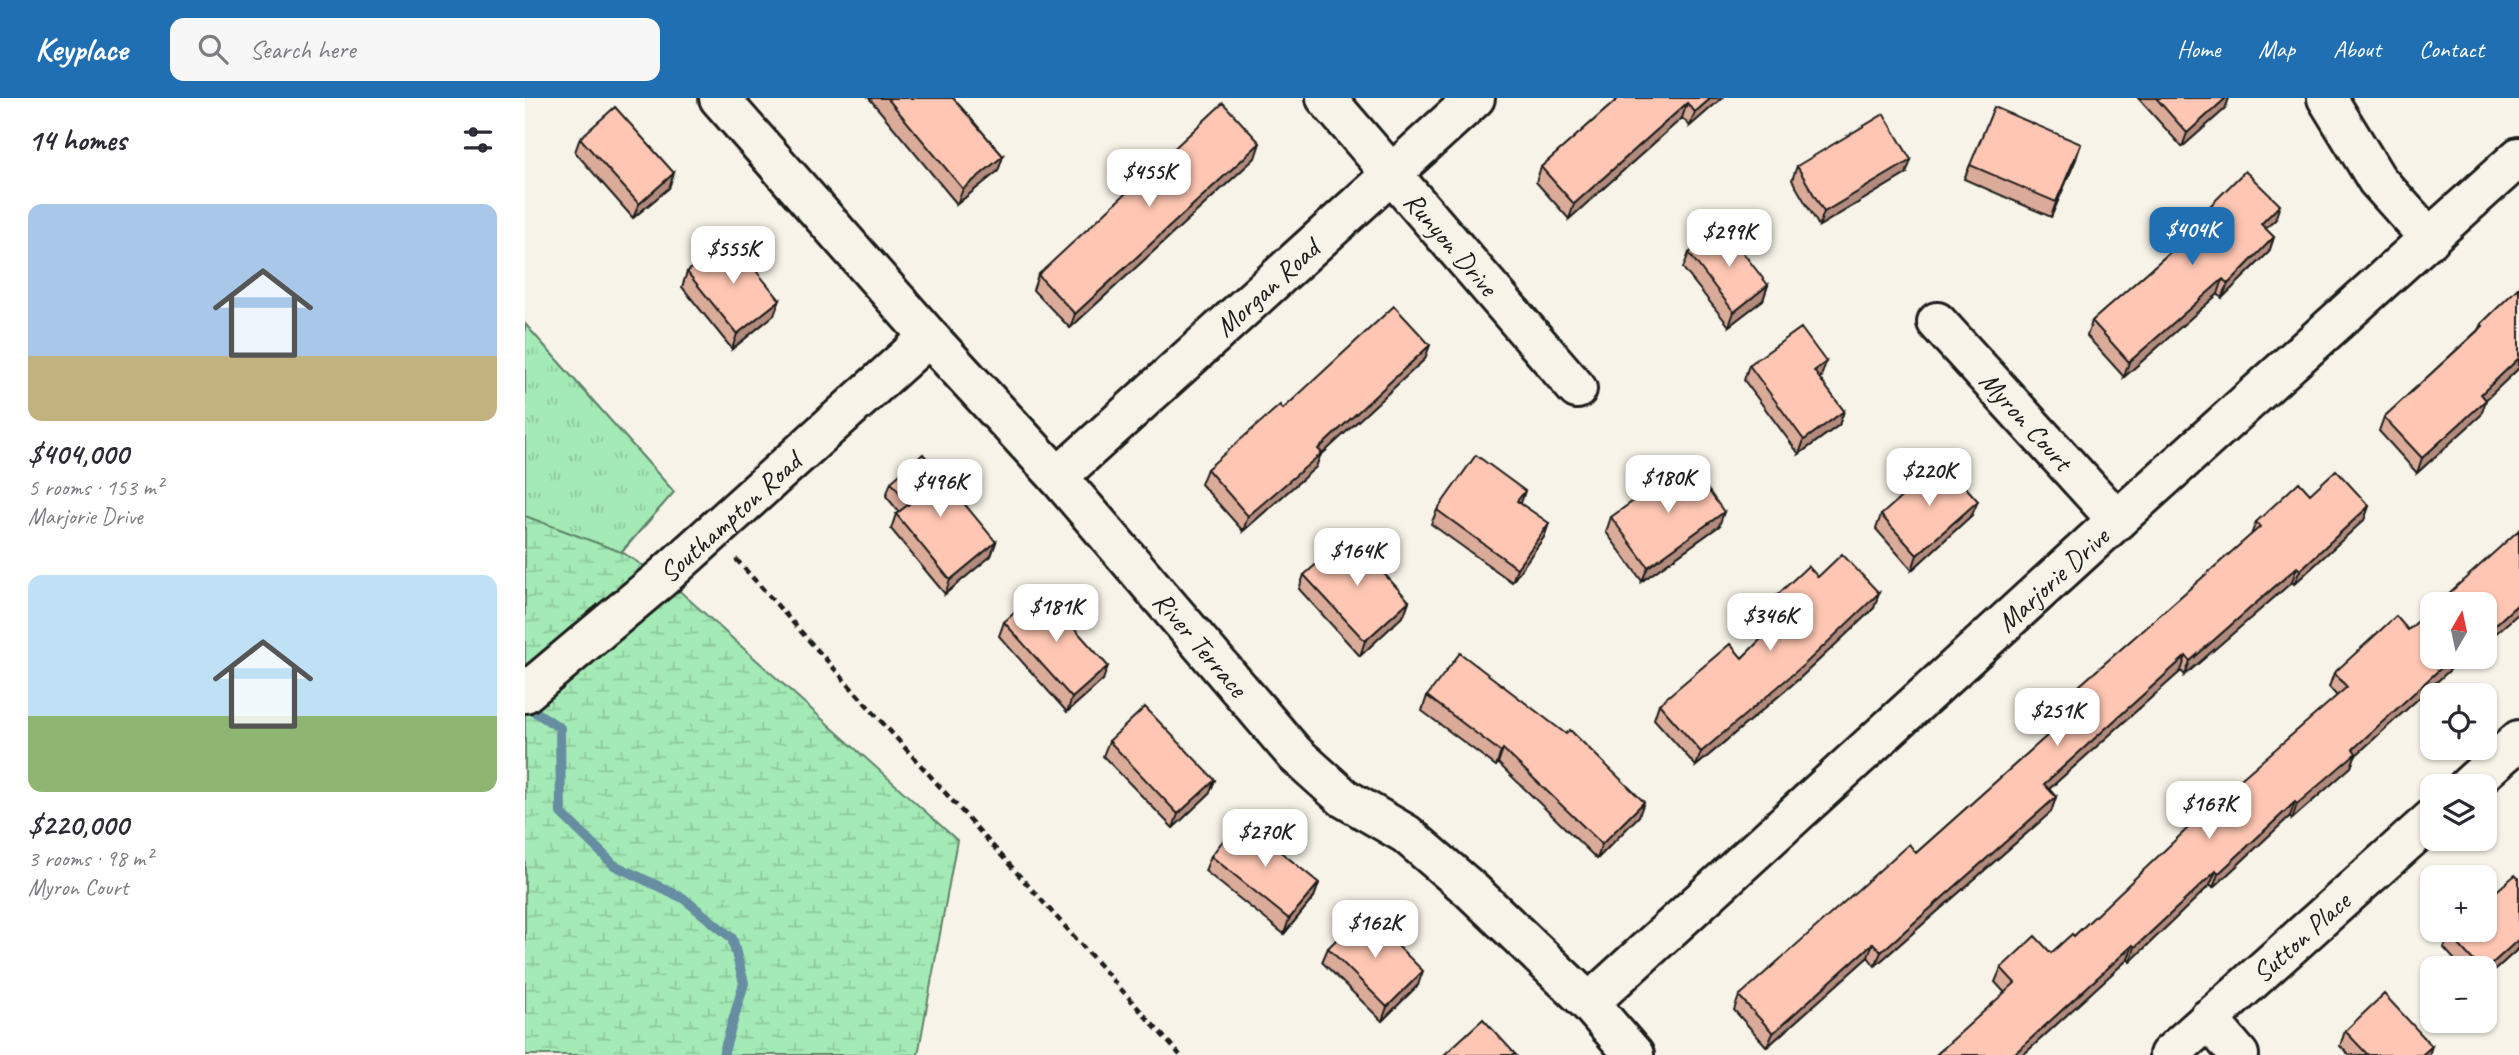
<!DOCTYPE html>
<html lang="en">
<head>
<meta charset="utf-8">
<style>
  :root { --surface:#fff; --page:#f7f7f7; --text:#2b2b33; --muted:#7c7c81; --accent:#1f6fb2 }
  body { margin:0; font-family:Caveat,sans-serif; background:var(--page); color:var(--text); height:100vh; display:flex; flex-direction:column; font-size:26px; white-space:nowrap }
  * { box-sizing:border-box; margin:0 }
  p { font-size:23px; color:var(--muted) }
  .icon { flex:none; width:38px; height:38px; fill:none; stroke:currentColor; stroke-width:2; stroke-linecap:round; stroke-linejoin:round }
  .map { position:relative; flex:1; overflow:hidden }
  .drawer { display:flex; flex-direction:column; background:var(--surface); width:525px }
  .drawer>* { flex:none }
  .needle { width:46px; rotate:9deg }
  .fabs { position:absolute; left:1895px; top:494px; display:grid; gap:14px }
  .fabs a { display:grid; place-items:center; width:77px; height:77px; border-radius:14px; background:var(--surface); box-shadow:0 2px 5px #0004; font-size:35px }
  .price { position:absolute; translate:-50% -60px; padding:0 16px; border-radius:14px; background:#fff; color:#222; font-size:23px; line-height:46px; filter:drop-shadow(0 2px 4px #0008) }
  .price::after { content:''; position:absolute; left:50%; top:42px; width:21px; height:16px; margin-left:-10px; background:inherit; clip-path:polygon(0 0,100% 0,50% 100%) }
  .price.current { background:var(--accent); color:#fff }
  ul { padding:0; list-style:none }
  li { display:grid; align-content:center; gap:14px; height:371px; padding:0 28px }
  li span { display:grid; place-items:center; height:217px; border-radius:14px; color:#555 }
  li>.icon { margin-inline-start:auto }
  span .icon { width:126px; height:126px; fill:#fffc; stroke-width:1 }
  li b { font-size:30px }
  h2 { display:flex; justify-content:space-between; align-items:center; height:84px; padding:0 28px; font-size:30px }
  header { display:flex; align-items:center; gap:42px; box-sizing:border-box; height:98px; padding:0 35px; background:var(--accent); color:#fff }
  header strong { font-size:33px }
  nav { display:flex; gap:38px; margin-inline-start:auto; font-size:24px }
  .search { width:490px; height:63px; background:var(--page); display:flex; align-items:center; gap:18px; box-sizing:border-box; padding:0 24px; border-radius:14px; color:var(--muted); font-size:26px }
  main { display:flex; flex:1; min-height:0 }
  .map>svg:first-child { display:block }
  .wetland { fill:url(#wetland-marsh); stroke:#608369; stroke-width:2 }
  .park { fill:url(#park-tufts); stroke:#608369; stroke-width:2 }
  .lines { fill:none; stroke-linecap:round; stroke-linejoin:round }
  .stream { stroke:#668da1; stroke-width:10 }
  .minor-casing { stroke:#1c1c1c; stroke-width:44 }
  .path { stroke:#1c1c1c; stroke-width:4.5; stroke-dasharray:7 5; stroke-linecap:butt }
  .minor { stroke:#f7f3e8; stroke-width:38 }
  .wall { fill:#dbab9a; stroke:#1c1c1c; stroke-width:2 }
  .shaded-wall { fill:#b28b7d; stroke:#1c1c1c; stroke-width:2 }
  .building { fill:#ffc7b3; stroke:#1c1c1c; stroke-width:2 }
  .labels { text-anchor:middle; stroke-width:5; stroke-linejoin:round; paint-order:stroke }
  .street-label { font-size:28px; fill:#1c1c1c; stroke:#f7f3e8 }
</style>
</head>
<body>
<header>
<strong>Keyplace</strong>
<div class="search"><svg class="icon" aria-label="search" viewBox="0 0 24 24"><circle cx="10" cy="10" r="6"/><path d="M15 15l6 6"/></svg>Search here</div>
<nav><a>Home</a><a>Map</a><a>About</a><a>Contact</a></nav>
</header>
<main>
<section class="drawer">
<h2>14 homes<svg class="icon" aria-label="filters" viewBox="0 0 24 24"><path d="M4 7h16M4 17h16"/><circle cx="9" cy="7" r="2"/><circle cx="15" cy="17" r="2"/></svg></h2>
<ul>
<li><span style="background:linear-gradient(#a9c7e8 70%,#c2b280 0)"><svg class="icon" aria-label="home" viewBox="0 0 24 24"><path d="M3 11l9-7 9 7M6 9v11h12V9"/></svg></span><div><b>$404,000</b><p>5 rooms · 153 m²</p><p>Marjorie Drive</p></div></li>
<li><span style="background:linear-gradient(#bfe0f5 65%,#8fb573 0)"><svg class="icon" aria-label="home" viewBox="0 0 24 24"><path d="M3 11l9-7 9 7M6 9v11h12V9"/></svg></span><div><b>$220,000</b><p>3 rooms · 98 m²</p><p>Myron Court</p></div></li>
</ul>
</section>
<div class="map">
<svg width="1994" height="957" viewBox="0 0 1994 957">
  <defs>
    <pattern id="wetland-marsh" width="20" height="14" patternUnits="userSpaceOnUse" patternTransform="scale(1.75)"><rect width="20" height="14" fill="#a4eab6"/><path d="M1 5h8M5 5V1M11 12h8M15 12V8" fill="none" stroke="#8dc89c"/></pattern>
    <pattern id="park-tufts" width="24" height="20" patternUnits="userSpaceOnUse" patternTransform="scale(1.75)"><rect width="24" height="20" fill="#a4eab6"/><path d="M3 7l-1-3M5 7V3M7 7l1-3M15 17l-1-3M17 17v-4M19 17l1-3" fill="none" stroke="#8dc89c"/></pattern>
  </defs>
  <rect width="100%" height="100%" fill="#f7f3e8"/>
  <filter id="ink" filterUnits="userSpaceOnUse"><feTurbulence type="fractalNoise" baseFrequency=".0143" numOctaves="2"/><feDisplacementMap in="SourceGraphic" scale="14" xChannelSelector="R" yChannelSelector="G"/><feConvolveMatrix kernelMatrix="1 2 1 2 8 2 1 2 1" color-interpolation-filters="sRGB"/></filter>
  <g filter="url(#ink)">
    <path class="wetland" d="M0,226L149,394L97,454L149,488L432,742L393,957H0Z"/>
    <path class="park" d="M0,226L149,394L96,454L0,418Z"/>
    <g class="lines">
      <path class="stream" d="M9,613L35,630L36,715L89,767L158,800L207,840L219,885L198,957"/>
      <g class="minor-casing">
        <g id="minor">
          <path id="s1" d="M194,0L404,239L533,379L770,656L819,700L881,736L945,791L1064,905L1109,957"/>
          <path id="s2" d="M801,0L1052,291"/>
          <path d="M1802,0L1852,82L1905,141"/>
          <path id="s3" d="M1412,224L1592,422"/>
          <path id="s4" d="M533,379L950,0"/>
          <path id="s5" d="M0,595L138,479L404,239"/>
          <path d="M1943,688L1994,642"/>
          <path id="s6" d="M1064,905L1592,422L1994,59"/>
          <path d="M1683,921L1714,957"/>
          <path id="s7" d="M1644,957L1908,720"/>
        </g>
      </g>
      <path class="path" d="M211,461L655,957"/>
      <use href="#minor" class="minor"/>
    </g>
    <path class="wall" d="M344,0H428L478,58L473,73L432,106Z
      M1094,0H1197L1165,28L1157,20L1044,121L1011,84L1016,69Z
      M1613,0H1704L1700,11L1657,49Z
      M55,40L144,90L108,120L50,54Z
      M730,60L545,230L508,192L513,177Z
      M1551,61L1526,119L1439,81L1445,67Z
      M1272,68L1381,76L1294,128L1267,82Z
      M1750,122L1740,131L1749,139L1744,154L1697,200L1693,196L1599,279L1562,238L1567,223L1651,149L1655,138Z
      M1164,155L1243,187L1238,202L1204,228L1158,170Z
      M162,174L249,217L207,251L157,189Z
      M1994,189V270L1961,301L1956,317L1892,375L1854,333L1859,319L1953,232L1956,226Z
      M900,261L795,358L791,369L718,433L676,386L682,371L758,311Z
      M1224,267L1296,279L1294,280L1319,313L1314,327L1274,356L1219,282Z
      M366,384L471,444L466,458L420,496L366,431L371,416L374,414L361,398Z
      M1785,396L1844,408L1839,422L1769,486L1767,484L1660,577L1656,573L1524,691L1531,699L1526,714L1350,868L1343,859L1242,949L1209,912L1214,898L1391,755L1522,638L1516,631L1521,617L1726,437L1731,424Z
      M912,412L1024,425L1019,439L987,484L906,426Z
      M1356,417H1447L1387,472L1351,431Z
      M1086,419L1194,428L1117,483L1081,434Z
      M779,477L884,503L879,517L835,558L774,491Z
      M1293,479L1349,510L1275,580L1171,668L1129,621L1134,606L1217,560L1254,524L1244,514L1249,500Z
      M479,524L578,582L542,614L474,538Z
      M1908,558H1946L1941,563L1938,560L1830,658L1826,669L1767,721L1765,718L1688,790L1685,787L1605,864L1603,861L1498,957H1411L1480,895L1470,884L1476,870L1526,855L1549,838L1812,598L1804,589L1809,575Z
      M902,598L1114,718L1072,761L973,665L971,668L897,613Z
      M584,643L690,682L684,696L648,730L578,658Z
      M686,758L794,785L789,799L759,836L680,773Z
      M1994,781V850L1960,881V870H1937L1919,850L1924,836Z
      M803,850L893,887L857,923L797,864Z
      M1820,933L1904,957H1824L1815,948Z"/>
    <path class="shaded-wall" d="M1186,0H1197L1165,28L1170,14Z
      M1701,0H1704L1700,11L1657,49L1662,35Z
      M1162,5L1157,20L1044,121L1049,106Z
      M735,45L730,60L545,230L550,216Z
      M1556,46L1551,61L1526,119L1531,104Z
      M478,58L473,73L432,106L438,91Z
      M1386,62L1381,76L1294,128L1299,114Z
      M149,75L144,90L108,120L114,106Z
      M1755,107L1750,122L1730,140L1736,126Z
      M1749,139L1744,154L1697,200L1703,186Z
      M1698,181L1693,196L1599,279L1604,264Z
      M1243,187L1238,202L1204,228L1209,214Z
      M255,202L249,217L207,251L212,236Z
      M905,247L900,261L795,358L791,369L718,433L723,418L793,351Z
      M1994,260V270L1951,311L1956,296Z
      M1301,264L1296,279L1284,287L1289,273Z
      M1961,302L1956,317L1892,375L1897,360Z
      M1319,313L1314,327L1274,356L1279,342Z
      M1000,393L995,408L992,403Z
      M1453,403L1447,417L1387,472L1392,457Z
      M1844,408L1839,422L1769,486L1775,472Z
      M1199,414L1194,428L1117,483L1123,469Z
      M1024,425L1019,439L987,484L992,470Z
      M471,444L466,458L420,496L425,482Z
      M1772,469L1767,484L1660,577L1665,563Z
      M1354,495L1349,510L1275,580L1171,668L1176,654Z
      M884,503L879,517L835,558L840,543Z
      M1994,505V515L1960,545V536Z
      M1661,558L1656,573L1514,700L1519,686Z
      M1929,558H1939L1938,560L1830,658L1826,669L1767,721L1772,706L1828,651Z
      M583,568L578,582L542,614L547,600Z
      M978,651L973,665L971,668L976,654Z
      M690,682L684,696L648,730L653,716Z
      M1531,699L1526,714L1350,868L1356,854Z
      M1119,704L1114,718L1072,761L1077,746Z
      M1770,704L1765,718L1688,790L1693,776Z
      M1691,773L1685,787L1605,864L1610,849Z
      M794,785L789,799L759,836L764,821Z
      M1994,841V850L1960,881V872Z
      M1348,845L1343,859L1242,949L1248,935Z
      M1608,847L1603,861L1498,957H1488Z
      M898,873L893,887L857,923L862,909Z
      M1907,948L1904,957H1897Z"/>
    <path class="building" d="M362,0H428L478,58L438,91Z
      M1094,0H1186L1170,14L1162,5L1049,106L1016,69Z
      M1631,0H1701L1662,35Z
      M698,5L735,45L550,216L513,177Z
      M90,9L149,75L114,106L55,40Z
      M1469,9L1556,46L1531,104L1445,67Z
      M1359,16L1386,62L1299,114L1272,68Z
      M1720,73L1755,107L1736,126L1749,139L1703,186L1698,181L1604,264L1567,223L1659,142L1655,138Z
      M1198,129L1243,187L1209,214L1164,155Z
      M204,140L255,202L212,236L162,174Z
      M1994,189V260L1956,296L1961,302L1897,360L1859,319L1958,228L1956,226Z
      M869,208L905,247L793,351L797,355L723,418L682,371L755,307L758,311Z
      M1276,230L1301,264L1289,273L1319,313L1279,342L1224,267Z
      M398,356L471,444L425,482L371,416L384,406L366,384Z
      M951,357L1000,393L992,403L1024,425L992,470L912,412Z
      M1417,363L1453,403L1392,457L1356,417Z
      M1163,364L1199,414L1123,469L1086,419Z
      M1811,372L1844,408L1775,472L1772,469L1665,563L1661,558L1519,686L1531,699L1356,854L1348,845L1248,935L1214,898L1384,746L1391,755L1532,629L1521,617L1735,429L1731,424L1774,384L1785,396Z
      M1994,432V505L1960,536V506H1912Z
      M824,437L884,503L840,543L779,477Z
      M1317,456L1354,495L1281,565L1176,654L1134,606L1205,546L1217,560L1263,514L1249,500L1283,468L1293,479Z
      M515,492L583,568L547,600L479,524Z
      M1908,510V558H1929L1828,651L1831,655L1772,706L1770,704L1693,776L1691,773L1610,849L1608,847L1488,957H1411L1490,885L1476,870L1510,838L1526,855L1547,836L1549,838L1701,694L1822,589L1809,575L1871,518L1883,532Z
      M935,555L1041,636L1045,632L1119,704L1077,746L978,651L976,654L902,598Z
      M620,609L690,682L653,716L584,643Z
      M715,721L794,785L764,821L686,758Z
      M1990,777L1994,781V841L1960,872V870H1955L1924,836L1929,831H1960V803Z
      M839,814L898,873L862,909L803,850Z
      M1859,896L1907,948L1897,957H1843L1820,933Z
      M958,921L991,957H919Z"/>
  </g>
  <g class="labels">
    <g class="street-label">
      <text dy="10" stroke="none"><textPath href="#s2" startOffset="192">Runyon Drive</textPath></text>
      <text dy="10" stroke="none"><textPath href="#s4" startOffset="282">Morgan Road</textPath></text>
      <text dy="10" stroke="none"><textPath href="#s3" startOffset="133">Myron Court</textPath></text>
      <text dy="10" stroke="none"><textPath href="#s5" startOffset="270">Southampton Road</textPath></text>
      <text dy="10" stroke="none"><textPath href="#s6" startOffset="628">Marjorie Drive</textPath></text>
      <text dy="10" stroke="none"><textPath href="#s1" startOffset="728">River Terrace</textPath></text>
      <text dy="10" stroke="none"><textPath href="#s7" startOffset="177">Sutton Place</textPath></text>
    </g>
  </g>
</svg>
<div class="fabs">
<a><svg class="needle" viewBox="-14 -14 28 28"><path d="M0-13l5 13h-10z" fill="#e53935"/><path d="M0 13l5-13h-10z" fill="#7c7c81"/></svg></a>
<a><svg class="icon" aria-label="locate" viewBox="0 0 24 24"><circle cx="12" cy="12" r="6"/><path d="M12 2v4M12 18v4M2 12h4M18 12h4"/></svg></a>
<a><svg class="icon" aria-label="layers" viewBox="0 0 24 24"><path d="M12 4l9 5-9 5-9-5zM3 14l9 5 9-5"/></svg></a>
<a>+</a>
<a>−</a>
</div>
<b class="price" style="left:624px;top:111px">$455K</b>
<b class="price current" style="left:1667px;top:169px">$404K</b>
<b class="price" style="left:1204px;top:171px">$299K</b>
<b class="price" style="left:208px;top:188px">$555K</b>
<b class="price" style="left:1404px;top:410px">$220K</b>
<b class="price" style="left:1143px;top:417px">$180K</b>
<b class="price" style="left:415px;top:421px">$496K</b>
<b class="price" style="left:832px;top:490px">$164K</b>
<b class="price" style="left:531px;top:546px">$181K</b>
<b class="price" style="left:1245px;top:555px">$346K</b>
<b class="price" style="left:1532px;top:650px">$251K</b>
<b class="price" style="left:1684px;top:743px">$167K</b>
<b class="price" style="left:740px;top:771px">$270K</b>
<b class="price" style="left:850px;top:862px">$162K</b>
</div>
</main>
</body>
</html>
